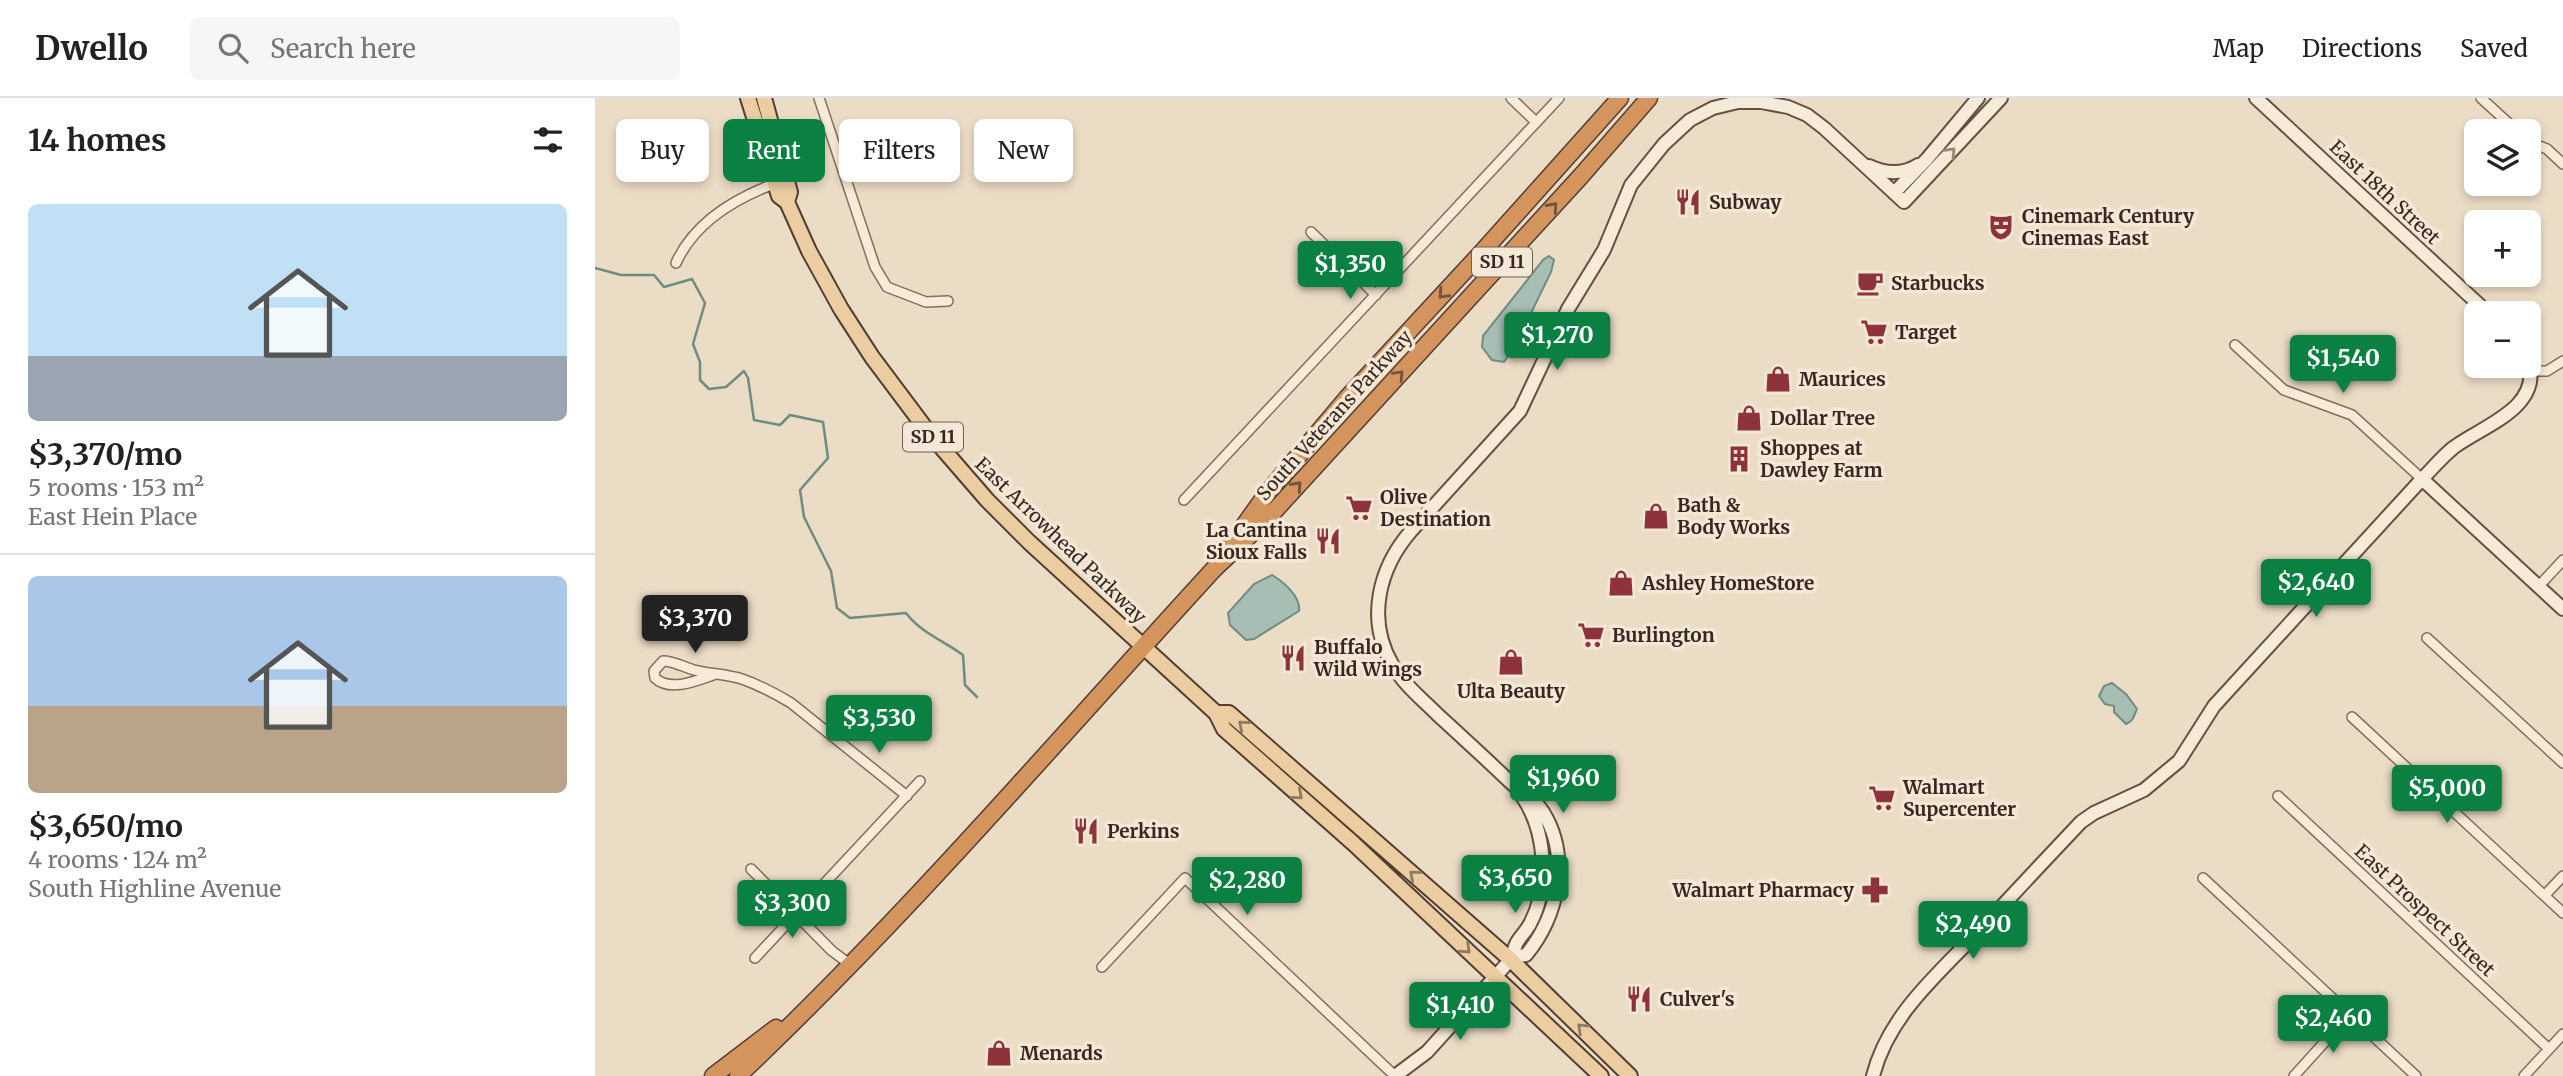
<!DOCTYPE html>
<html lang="en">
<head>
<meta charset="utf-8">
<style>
  :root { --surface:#fff; --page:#f6f6f6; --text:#222; --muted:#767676; --line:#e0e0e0; --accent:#0b8043 }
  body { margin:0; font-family:Merriweather,serif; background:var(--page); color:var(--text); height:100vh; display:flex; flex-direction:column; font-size:26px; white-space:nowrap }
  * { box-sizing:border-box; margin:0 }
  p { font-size:23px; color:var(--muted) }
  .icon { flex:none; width:38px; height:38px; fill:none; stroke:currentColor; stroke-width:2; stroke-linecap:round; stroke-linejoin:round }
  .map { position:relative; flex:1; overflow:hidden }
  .details { display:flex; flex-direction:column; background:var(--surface); width:595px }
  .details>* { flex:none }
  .guide { position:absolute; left:21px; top:21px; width:665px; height:63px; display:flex; gap:14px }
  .fabs { position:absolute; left:1869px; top:21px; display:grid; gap:14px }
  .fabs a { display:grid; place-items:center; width:77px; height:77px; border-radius:10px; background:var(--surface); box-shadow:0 4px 10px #0003; font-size:35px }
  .price { position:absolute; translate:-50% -60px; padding:0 16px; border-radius:7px; background:var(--accent); color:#fff; font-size:23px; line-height:46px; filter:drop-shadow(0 2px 4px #0008) }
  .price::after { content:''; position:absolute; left:50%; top:42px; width:21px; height:16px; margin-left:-10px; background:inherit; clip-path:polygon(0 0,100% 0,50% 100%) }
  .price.on { background:#222; color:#fff }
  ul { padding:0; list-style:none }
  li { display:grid; align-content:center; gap:14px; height:371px; padding:0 28px }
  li+li { border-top:2px solid var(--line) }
  li span { display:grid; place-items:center; height:217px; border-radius:10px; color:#555 }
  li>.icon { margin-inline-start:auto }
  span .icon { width:126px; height:126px; fill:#fffc; stroke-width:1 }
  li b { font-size:30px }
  h2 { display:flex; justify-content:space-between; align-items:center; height:84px; padding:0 28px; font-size:30px }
  .pill { padding:0 24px; border-radius:10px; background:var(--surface); box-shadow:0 4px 10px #0003; font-size:24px; line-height:63px }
  .pill.on { background:var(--accent); color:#fff }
  header { display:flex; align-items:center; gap:42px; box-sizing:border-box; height:98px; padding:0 35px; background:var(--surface); border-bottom:2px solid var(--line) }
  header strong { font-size:33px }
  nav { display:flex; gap:38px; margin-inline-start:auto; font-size:24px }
  .search { width:490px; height:63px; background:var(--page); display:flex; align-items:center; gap:18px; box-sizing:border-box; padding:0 24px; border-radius:10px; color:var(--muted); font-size:26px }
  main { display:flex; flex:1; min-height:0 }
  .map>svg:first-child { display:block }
  .water { fill:#a7beb5; stroke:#6e8c82; stroke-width:2 }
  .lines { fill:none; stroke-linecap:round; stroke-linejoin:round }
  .stream { stroke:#6e8c82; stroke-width:2.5 }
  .street-casing { stroke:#846e5d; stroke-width:12 }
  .secondary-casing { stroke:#665040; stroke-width:16 }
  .primary-casing { stroke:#533d31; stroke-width:18 }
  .highway-casing { stroke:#533d31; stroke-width:19 }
  .street { stroke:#f6ead8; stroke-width:9 }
  .secondary { stroke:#f6ead8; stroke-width:12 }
  .primary { stroke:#ebcda1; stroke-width:14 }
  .highway { stroke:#d3945e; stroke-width:16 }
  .oneway { stroke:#96897c }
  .oneway2 { stroke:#755339 }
  .oneway3 { stroke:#907a60 }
  .labels { text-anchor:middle; stroke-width:7; stroke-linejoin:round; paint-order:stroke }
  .shield { fill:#f3e7d5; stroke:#6f6156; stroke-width:2 }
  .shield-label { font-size:18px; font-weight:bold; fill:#362820 }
  .street-label { font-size:19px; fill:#362820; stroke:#f3e7d5 }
  .poi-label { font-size:19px; font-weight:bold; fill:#362820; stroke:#f3e7d5; text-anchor:start }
</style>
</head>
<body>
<header>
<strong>Dwello</strong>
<div class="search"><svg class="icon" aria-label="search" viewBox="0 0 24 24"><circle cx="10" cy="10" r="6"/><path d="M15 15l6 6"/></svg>Search here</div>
<nav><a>Map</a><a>Directions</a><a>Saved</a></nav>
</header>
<main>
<section class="details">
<h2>14 homes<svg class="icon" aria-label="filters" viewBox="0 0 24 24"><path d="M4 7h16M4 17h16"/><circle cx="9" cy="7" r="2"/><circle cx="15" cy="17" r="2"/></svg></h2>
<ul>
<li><span style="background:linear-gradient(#bfe0f5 70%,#9aa5b1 0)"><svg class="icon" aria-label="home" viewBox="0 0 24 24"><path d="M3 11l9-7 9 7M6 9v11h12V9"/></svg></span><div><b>$3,370/mo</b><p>5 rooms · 153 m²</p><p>East Hein Place</p></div></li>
<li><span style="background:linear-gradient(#a9c7e8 60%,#b9a48a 0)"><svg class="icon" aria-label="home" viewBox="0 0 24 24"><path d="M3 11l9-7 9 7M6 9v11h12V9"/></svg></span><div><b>$3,650/mo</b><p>4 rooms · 124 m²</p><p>South Highline Avenue</p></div></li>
</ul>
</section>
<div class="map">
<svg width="1968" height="978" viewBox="0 0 1968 978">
  <rect width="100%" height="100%" fill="#ebdcc6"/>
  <path class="water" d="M954,158L959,162L956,174L921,246L909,264L897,262L887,249L888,238L948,162Z
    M677,477C689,484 706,499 704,513L659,541L651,542L635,527L633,515L659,486Z
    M1517,585L1531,596L1542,611C1539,617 1539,623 1531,626L1519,614V608L1510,606L1504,598L1509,588Z"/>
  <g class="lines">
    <path class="stream" d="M0,170L26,177H59L69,189L97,181L110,205L98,246L105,264V282L114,291L131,289L149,273L153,280L159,322L185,327L195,317L228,324L233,360L205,392L209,419L236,473L242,510L255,520L311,515C325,534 349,543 368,557L370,587L382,599"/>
    <g class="street-casing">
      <path id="street" d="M224,0L280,169L292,189L331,204L353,203
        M916,0L941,24
        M1886,0L1922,33
        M1934,44L1952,51L1968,66
        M716,134L781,197
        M81,165C100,123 142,99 184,84
        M1640,247L1689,292L1757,317L1827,381
        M1936,273H1952L1968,263
        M589,402L964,0
        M1944,488L1968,462
        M1832,540L1968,665
        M118,577C101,583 75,594 60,580L59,573L68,563C78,563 89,569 99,572C115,576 132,576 147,581C164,587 181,596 196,605L312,698
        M1757,619L1968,815
        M1683,698L1954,951
        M156,771L237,853L256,867
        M1608,780L1821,978
        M1950,797L1968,778
        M160,860L325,683
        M507,869L590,780L800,978
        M1699,978L1755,916
        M1929,978L1968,936"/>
    </g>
    <g class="secondary-casing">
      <path id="secondary" d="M1661,0L1893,215
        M1274,68C1291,76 1307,77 1323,67
        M1299,95L1332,61L1383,0
        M1827,381L1968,511
        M918,859C919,842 927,840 935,826C955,788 951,733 927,698
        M800,978L832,954L918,859L931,857C963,818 976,759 948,714C940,700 924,693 913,682C890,660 866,638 843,617C827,601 808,586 797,566C771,521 784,470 816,433L925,313L973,211L1009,152L1036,87L1069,46L1095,22L1118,10L1143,4H1166L1193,9L1212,17L1229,30L1309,104L1406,0
        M1278,978C1293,918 1342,877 1384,833C1418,796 1452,760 1486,724L1499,715L1549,692L1584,663L1619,608L1827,381C1837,371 1847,359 1858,350C1885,329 1946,311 1934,266"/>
    </g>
    <g class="primary-casing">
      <path id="primary" d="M153,0L184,98L192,104L214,153L246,211L277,259L334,335L392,402L434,444L621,615L629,631L758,745L1006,978
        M169,0L195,94L192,104
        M621,615H634L916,862L1035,978"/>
    </g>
    <g class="highway-casing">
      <path id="highway" d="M636,446L673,394L752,300L888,153L1025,0
        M118,978L181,930
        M143,978C311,819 462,642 619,471L672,421L986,78L1054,0"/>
    </g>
    <use href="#street" class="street"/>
    <use href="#secondary" class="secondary"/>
    <use href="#primary" class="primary"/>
    <use href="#highway" class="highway"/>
  </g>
  <defs><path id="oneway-chevron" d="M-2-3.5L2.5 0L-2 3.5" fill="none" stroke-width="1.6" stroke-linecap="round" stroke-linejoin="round" transform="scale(1.75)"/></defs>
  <use class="oneway" href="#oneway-chevron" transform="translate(1356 54) rotate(-47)"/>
  <g class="oneway2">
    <use href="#oneway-chevron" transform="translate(958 109) rotate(-48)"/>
    <use href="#oneway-chevron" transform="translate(848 196) rotate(133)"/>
    <use href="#oneway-chevron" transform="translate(804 277) rotate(-47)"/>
    <use href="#oneway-chevron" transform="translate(702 388) rotate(-48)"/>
  </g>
  <g class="oneway3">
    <use href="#oneway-chevron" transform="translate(648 627) rotate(-139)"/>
    <use href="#oneway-chevron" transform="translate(703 697) rotate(41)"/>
    <use href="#oneway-chevron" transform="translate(819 777) rotate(-139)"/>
    <use href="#oneway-chevron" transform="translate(871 851) rotate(43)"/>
    <use href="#oneway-chevron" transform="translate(987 930) rotate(-136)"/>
  </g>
  <defs>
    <g id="restaurant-bare" transform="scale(2.1)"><path d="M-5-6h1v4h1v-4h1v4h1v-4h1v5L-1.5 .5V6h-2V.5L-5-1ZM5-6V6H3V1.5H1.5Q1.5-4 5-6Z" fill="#8e323b" stroke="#f3e7d5" stroke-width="2.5" paint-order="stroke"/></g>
    <g id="theatre-bare" transform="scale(2.1)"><path d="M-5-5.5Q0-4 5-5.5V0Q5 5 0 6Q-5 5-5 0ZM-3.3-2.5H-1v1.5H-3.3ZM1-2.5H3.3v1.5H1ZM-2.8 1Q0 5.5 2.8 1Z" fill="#8e323b" stroke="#f3e7d5" stroke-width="2.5" paint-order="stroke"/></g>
    <g id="cafe-bare" transform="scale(2.1)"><path d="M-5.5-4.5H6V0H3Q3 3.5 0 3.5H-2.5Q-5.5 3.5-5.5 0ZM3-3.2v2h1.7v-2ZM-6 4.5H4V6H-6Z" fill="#8e323b" stroke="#f3e7d5" stroke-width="2.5" paint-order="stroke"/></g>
    <g id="supermarket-bare" transform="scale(2.1)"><path d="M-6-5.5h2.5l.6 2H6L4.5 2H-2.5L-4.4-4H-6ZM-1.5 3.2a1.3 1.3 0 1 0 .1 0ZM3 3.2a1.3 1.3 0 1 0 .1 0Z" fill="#8e323b" stroke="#f3e7d5" stroke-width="2.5" paint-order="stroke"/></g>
    <g id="shop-bare" transform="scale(2.1)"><path d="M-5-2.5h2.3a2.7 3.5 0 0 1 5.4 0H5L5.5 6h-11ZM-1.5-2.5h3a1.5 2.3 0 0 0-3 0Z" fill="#8e323b" stroke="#f3e7d5" stroke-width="2.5" paint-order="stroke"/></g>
    <g id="building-bare" transform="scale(2.1)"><path d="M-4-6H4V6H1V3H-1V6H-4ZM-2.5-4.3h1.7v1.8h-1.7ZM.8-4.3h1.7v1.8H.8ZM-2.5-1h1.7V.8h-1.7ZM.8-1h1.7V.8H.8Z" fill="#8e323b" stroke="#f3e7d5" stroke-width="2.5" paint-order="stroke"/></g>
    <g id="pharmacy-bare" transform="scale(2.1)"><path d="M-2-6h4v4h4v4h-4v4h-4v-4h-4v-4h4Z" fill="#8e323b" stroke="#f3e7d5" stroke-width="2.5" paint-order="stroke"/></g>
  </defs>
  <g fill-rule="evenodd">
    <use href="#restaurant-bare" x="1093" y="104"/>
    <use href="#theatre-bare" x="1406" y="129"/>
    <use href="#cafe-bare" x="1275" y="185"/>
    <use href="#supermarket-bare" x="1279" y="234"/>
    <use href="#shop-bare" x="1183" y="281"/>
    <use href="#shop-bare" x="1154" y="320"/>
    <use href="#building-bare" x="1144" y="361"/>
    <use href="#supermarket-bare" x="764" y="410"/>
    <use href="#shop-bare" x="1061" y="418"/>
    <use href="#restaurant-bare" x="733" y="443"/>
    <use href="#shop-bare" x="1026" y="485"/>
    <use href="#supermarket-bare" x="996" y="537"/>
    <use href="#restaurant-bare" x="698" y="560"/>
    <use href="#shop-bare" x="916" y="564"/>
    <use href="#supermarket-bare" x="1287" y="700"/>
    <use href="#restaurant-bare" x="491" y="733"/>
    <use href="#pharmacy-bare" x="1280" y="792"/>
    <use href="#restaurant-bare" x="1044" y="901"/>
    <use href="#shop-bare" x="404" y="955"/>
  </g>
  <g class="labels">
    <g class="shield">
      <rect x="877" y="149.5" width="60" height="29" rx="5"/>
      <rect x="308" y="324.5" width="60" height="29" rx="5"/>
    </g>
    <g class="shield-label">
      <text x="907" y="170">SD 11</text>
      <text x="338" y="345">SD 11</text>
    </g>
    <g class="street-label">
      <text transform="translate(1790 94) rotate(43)" y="7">East 18th Street</text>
      <text transform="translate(739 317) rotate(-48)" y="7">South Veterans Parkway</text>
      <text transform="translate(466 442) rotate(44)" y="7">East Arrowhead Parkway</text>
      <text transform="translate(1830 812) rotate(43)" y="7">East Prospect Street</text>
    </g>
    <g class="poi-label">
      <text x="1114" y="111">Subway</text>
      <text x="1427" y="125">Cinemark Century<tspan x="1427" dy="22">Cinemas East</tspan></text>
      <text x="1296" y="192">Starbucks</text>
      <text x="1300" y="241">Target</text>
      <text x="1204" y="288">Maurices</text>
      <text x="1175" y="327">Dollar Tree</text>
      <text x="1165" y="357">Shoppes at<tspan x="1165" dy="22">Dawley Farm</tspan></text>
      <text x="785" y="406">Olive<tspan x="785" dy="22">Destination</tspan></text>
      <text x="1082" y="414">Bath &amp;<tspan x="1082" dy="22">Body Works</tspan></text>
      <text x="712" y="439" text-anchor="end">La Cantina<tspan x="712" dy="22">Sioux Falls</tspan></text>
      <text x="1047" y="492">Ashley HomeStore</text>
      <text x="1017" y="544">Burlington</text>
      <text x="719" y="556">Buffalo<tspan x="719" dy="22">Wild Wings</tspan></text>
      <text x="916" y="600" text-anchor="middle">Ulta Beauty</text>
      <text x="1308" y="696">Walmart<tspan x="1308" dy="22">Supercenter</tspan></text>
      <text x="512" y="740">Perkins</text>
      <text x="1259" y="799" text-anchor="end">Walmart Pharmacy</text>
      <text x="1065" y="908">Culver's</text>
      <text x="425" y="962">Menards</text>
    </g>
  </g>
</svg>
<div class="fabs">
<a><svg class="icon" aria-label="layers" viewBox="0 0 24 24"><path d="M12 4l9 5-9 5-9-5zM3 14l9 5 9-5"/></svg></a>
<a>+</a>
<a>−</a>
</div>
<b class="price" style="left:755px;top:203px">$1,350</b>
<b class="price" style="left:962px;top:274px">$1,270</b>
<b class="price" style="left:1748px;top:297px">$1,540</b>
<b class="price" style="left:1721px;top:521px">$2,640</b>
<b class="price on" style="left:100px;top:557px">$3,370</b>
<b class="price" style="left:284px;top:657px">$3,530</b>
<b class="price" style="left:968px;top:717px">$1,960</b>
<b class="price" style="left:1852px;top:727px">$5,000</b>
<b class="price" style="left:920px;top:817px">$3,650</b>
<b class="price" style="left:652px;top:819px">$2,280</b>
<b class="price" style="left:197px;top:842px">$3,300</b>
<b class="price" style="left:1378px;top:863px">$2,490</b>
<b class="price" style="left:865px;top:944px">$1,410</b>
<b class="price" style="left:1738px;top:957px">$2,460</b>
<div class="guide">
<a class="pill">Buy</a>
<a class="pill on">Rent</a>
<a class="pill">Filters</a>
<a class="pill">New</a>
</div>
</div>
</main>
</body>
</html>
